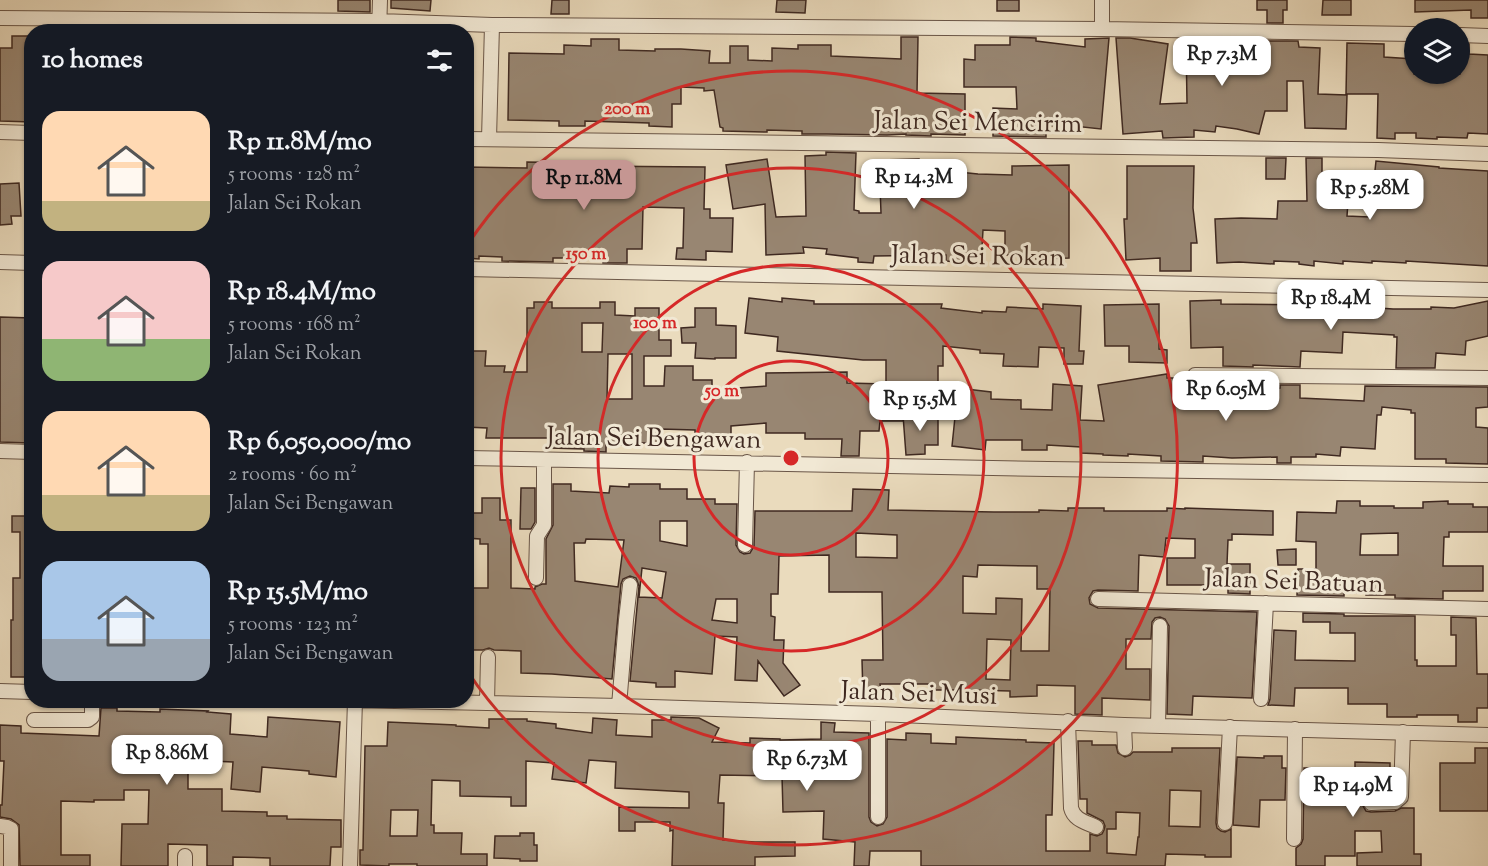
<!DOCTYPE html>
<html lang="en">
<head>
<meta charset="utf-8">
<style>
  :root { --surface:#171b24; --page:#20242c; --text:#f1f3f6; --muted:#9ea1a6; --accent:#c59692 }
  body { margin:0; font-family:"Sorts Mill Goudy",serif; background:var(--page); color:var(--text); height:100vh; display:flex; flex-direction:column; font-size:22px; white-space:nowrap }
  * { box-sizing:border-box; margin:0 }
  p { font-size:20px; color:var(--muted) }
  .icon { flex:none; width:33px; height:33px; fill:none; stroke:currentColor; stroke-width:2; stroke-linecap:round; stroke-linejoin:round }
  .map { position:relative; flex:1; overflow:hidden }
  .drawer { position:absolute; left:24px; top:24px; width:450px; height:684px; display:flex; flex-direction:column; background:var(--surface); border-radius:24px; box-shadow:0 2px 4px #0004 }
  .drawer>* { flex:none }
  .buttons { position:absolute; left:1404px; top:18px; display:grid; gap:12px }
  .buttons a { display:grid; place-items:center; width:66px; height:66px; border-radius:50%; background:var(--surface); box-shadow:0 2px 4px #0004; font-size:30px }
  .price { position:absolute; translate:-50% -51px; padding:0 14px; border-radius:12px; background:#fff; color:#222; font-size:20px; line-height:39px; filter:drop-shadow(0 2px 3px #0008) }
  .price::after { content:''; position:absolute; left:50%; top:36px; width:18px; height:14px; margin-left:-9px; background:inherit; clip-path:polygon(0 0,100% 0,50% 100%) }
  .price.on { background:var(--accent); color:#111 }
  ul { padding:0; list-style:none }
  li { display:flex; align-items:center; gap:18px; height:150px; padding:0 18px }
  li span { display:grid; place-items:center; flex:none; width:168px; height:120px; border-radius:18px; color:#555 }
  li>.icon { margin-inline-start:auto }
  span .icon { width:72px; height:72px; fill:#fffc; stroke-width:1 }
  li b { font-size:26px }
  h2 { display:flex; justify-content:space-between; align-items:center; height:72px; padding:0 18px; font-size:26px }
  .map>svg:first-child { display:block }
  .building { fill:#988672; stroke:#3f2921; stroke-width:1.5; fill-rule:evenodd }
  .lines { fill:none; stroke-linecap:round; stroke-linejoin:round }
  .minor-casing { stroke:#6a5648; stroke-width:16 }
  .minor { stroke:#f1e8d4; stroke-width:14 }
  .ring { fill:none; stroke:#d62828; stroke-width:3 }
  .labels { text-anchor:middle; stroke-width:6; stroke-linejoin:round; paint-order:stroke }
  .street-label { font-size:26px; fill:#3f2921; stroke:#f1e8d4 }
  .centre { fill:#d62828; stroke:#f1e8d4; stroke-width:3 }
  .ring-label { font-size:18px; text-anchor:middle; font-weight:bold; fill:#d62828; stroke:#f1e8d4; stroke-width:6; stroke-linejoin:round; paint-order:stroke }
</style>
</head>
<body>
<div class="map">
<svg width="1488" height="866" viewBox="0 0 1488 866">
  <rect width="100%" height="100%" fill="#eadbbd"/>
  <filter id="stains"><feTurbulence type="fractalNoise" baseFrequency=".00333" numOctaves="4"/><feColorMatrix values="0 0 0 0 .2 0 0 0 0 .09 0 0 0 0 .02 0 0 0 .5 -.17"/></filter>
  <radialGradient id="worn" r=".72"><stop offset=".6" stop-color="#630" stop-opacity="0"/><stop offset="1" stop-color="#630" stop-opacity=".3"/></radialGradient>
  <path class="building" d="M338,0H370V12L338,11Z
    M391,0H431L430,11L391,8Z
    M552,0H569V14H551Z
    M777,0H806L805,13L776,12Z
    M997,0H1019V11H997Z
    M1257,0H1287V10H1283V23H1267V10H1257Z
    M1323,0H1351V15H1322Z
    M1415,0H1488V18H1471V10L1415,12Z
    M12,36H32V122L0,121V48H12Z
    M901,37H918L917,93L965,94V135L931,134V136L906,135V134L887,135L827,134H802V131L767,130V132L723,131V128L720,127L714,90L704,91V88L681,87V104H672V127L649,126V123L585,121V126H559V121L508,120L509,53L564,54V45L591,46V39H619V50L655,51V49H681L710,51L709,63H730V46H748V60L772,61V48L798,49V45H831V56L901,59Z
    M1010,37L1036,38V41L1085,47V39L1109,38L1101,129L1074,126V128L1046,125V137L993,136V108L1017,109L1016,87H964V59L975,60V45H1010Z
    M1116,38H1130L1168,44L1160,104L1187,103L1186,41H1298L1299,47L1320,48L1318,94L1347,95L1346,129L1305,128L1303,81H1287V111H1265L1259,134L1237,129L1216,126L1215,132L1194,130V137L1163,138L1162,131L1123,134Z
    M1347,43L1384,44V57L1414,59V74H1460V44H1469V54L1488,55V134L1468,133L1467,138L1437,137V139L1416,138V133H1395V139L1377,138L1378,94H1346Z
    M826,152L856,153L854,210L859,211V213H881L879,160L919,159V161H949V171L978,174L1012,175V166L1069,165V258L1036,259V255H1005V231L983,230L981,264L946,261V255L874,256L873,263L858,262V258L826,254L827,249L803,247L804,253L766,255L765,204L733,209L726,165L767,159L776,217L806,216L805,156L826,155Z
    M1266,158H1286L1285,179H1266Z
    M1306,158H1322V172L1350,174L1347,216L1370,217L1376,161L1439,167V168L1488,171V266L1406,261V263L1372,261V263L1343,261V264L1314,261V266L1299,264V262L1274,261V264L1239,262L1217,263L1215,219L1241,218L1277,219L1278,201H1307Z
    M527,162L584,163V166L705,167L704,209H710V218H733L732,252L706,251V260L676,259L677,248H683L684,208L643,207L642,249H627V263H603V259L588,258H553V262L502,261V257L479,256V259L466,258V167L527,168Z
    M1127,166H1194L1193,208L1197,243H1191V271H1160V258L1126,260L1124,219H1127Z
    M19,183L21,216H11L12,224L0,225V184Z
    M749,298L782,302V298L814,301V304H942L941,308L982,313V311L1006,312L1007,307L1043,309V304L1081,306L1079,351H1084L1083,364H1064V348L1039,347L1038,367L1003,366L1004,354L980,353V350L943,346V366H938V393H903V421H880L879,431H860L859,456H841L842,439H805V433H766V423L731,426V440L695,439V430L661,429V443H641V445H606V452L584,451V449L550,448L551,438H486L487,428L466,427V351H486L485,366H505L504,372H527V308H534V302H552V308H600V302H615V315L635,316V308H659V340H671V356H644V386H664L665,366H693V380H712V396L739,397L738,388L766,386V373L847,372V383L886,384V360H863L777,351L778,337L745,333ZM582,323H603L602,352H582ZM608,354H632V399H607Z
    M1221,300V304L1312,305V303L1393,309H1431V307L1454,308L1488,301V336L1466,341L1465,355L1436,353L1435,368H1396L1397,337H1394V335L1343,332L1342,353L1301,351L1300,367L1253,365V367L1223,366V347L1191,348L1190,301Z
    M1159,304V349L1167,350V363L1129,362V346H1105L1104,305Z
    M695,308H716V325L736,326V358H715V359L695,358L696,343H682L681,328L695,327Z
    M0,317L32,318V428H30V443L0,442Z
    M1167,374V378H1183V388L1215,396L1216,388L1239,389V392L1280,388V385H1300V398L1364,401L1365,386L1488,387V407L1476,408V427L1488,428V464L1446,463V459H1415V413H1411V410L1382,407L1381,415H1377L1375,449L1341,447L1340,456L1316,454V457H1291V463H1277V457L1232,458L1203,456V462L1161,461V456L1128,454V456L1103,455V454L1081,453V447L1047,445V450H1022V440H986L985,450L952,446L958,388L991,392V399L1021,400V409L1052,410L1053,384L1082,386L1080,420L1104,421L1098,385Z
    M938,413V445H925V454L906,455L903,415Z
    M553,484H571V491L609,493L610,486L629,487V484H660V489H687V499H715V504H737L736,545L740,552L744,554L750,553L754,546L755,511H852L853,489L889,490L888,510L994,512H1039V510L1068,511V508H1104V511H1167V508L1185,509V508L1273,511V535L1232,534V540H1228L1227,564H1250V594L1228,593V584L1208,583V585H1167V558H1195V539L1166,538L1164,557L1139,555L1138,591L1098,590L1093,591L1089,598L1090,604L1098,608L1257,612L1252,698L1193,696L1192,715L1167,714L1169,626L1165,619L1160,617L1155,618L1152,622L1151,639H1126V669H1150V700L1102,698V715L1075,714V686L1037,685V696L1010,697V691L973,690V695H959V690H930V684H880L881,695L863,696L862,660H883L882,592H829V555L779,556L778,594H771V616L775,617L774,640H784L783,663L800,685L784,696L758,661L757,681L735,680L737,637L715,636L712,674L675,671V687H656V683L630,681L639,586L636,578L630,576L623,579L621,584L612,679L552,674L521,673V651L494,650L489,648L483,650H473V648H466V588H488V544H480V539L466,538V513H482V498H500V520H511V588L535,589V587L542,584H546V539L553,525ZM660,521H687V546L660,541ZM856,533L897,535V558L856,557ZM586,539L624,540L618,587L575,581L574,543H585ZM978,565L1037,566V589H1050L1049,651H1021L1022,599L996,598V614L963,613V576L977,577ZM642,568L666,572L662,598L639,597ZM716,599H737V623L712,620ZM987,639L1011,640L1010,680L986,679Z
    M521,488H535V522L531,529H520Z
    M1337,501H1360V506H1394V508H1423V502L1448,501V504H1473V507H1488V532H1449V537H1444L1443,566H1483V591H1443V599L1395,598V595H1366V593H1344V596L1297,595L1298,569H1316V542L1296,541L1297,512L1336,513ZM1398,533V555H1360L1361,534Z
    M12,516H32V677H11V620H13V578H20V532H12Z
    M1296,549V565H1278L1277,550Z
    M1303,613L1344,614V616H1415V660H1417V666H1456V635H1451V617L1476,618L1477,674H1488V708H1477V722H1458V715H1417V717H1387V704H1348V688H1295L1294,706L1268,705L1270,699L1274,630L1296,631L1295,660L1355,661V633H1330V622H1303Z
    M101,708H117V711L160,712V709L208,711L207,712L231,714L230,734L267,737L268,717L340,722L336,777L309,774V771L262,767L260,792L231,789L233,762L188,760V789H222V811L267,812V816H287V819L341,820V847H331L330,866H270V858L233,857V866H207V845L168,844V866H121L122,824H148L149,790H124V800H94V802L61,801V855H90V866H20L19,825L11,819L0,817V805H2L4,761H0V725L21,726V733L99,736Z
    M671,717L699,718L719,728L712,742L750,743V738L780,739V740L821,739V722L835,723L834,732L869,733V817L871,822L877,826L883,824L887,817V739L906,740V733L931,734V743L956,744V737L1026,740V742L1054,743L1052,815H1046V851H1090V834L1097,836L1102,834L1104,830L1105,826L1103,821L1087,813V799H1080L1078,741H1092V745H1116L1118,753L1125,757L1130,755L1133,752H1172V748H1220L1216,823L1217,828L1221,831L1225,832L1231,829V857H1205V855L1166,854L1165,866H921V851H870L869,866H854L855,842L823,839L824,811L783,812L782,776L720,775L718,803H724L723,840L755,842H795V856L755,857V866H672L673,830L670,831V822H635V831H619V807L689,808V792L615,788L616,762L589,760L586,783L552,779L554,763L526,761V806H511V797L460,796V781L432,780L431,825H434V833H462L461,854H487V866H417V864H389V866L360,865V850H363L365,746H387L388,722L456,725V726L489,728V719H527V721L556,724V728L592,733L593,718L617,720L616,735L652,737V720H671ZM1170,790L1201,791L1200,827L1169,826ZM391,810H418L417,836H390ZM1116,812L1140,813L1139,837H1138L1136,855L1107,853V829H1116Z
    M1475,748H1488V811H1440V763H1475Z
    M1264,756H1282V768H1286L1285,800H1260L1259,827L1233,825L1237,757L1264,758Z
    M1355,762L1390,763V793L1367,795L1363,798L1362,804L1366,811L1371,812L1395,811L1401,808H1414V854H1421V866H1357V853L1382,852L1381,831H1355V856H1325V866H1296V848L1301,844L1303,839L1304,768H1355Z
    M520,833H534V845H537V861H520V859L494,858L495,836H520Z"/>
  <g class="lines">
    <g class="minor-casing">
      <path id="minor" d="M1102,0V29
        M0,18L379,21L492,25L1102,29L1414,34
        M379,32L380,0
        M1460,35L1488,36
        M0,132L32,133
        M466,139L1378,150L1488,154
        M489,139L492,25
        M0,262L32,263
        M466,269L1488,290
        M1195,375L1488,378
        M0,451L32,452
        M466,458L1048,469L1488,475
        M745,545L747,462
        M536,578L537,536L544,525V460
        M1098,599L1488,609
        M0,691L32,692
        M1261,699L1266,603
        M349,700L619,706L878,714L1124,725L1488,735
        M487,703L488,657
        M619,706L626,620L630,585
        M34,720H88L92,717V700
        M1068,721L1071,808C1074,820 1086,822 1096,827
        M1124,725L1125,748
        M1158,725L1160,626
        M1371,803L1395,802L1401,797L1403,732
        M878,817V714
        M1225,823L1230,727
        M0,826L7,827L11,829V866
        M1294,839L1295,729
        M185,866V856
        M350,866L355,700"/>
    </g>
    <use href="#minor" class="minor"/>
  </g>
  <g class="ring">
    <circle cx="791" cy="458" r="97"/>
    <circle cx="791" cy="458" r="193"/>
    <circle cx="791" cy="458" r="290"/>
    <path d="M468 244A387 387 0 1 1 468 672"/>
  </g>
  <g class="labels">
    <g class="street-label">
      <text transform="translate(978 121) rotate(1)" y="9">Jalan Sei Mencirim</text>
      <text transform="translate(978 255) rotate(1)" y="9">Jalan Sei Rokan</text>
      <text transform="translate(654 437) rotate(1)" y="9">Jalan Sei Bengawan</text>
      <text transform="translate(1294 580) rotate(2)" y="9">Jalan Sei Batuan</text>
      <text transform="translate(919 692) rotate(2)" y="9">Jalan Sei Musi</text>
    </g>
  </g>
  <circle cx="791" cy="458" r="9" class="centre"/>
  <g class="ring-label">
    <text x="627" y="114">200 m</text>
    <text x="586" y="259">150 m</text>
    <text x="655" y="328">100 m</text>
    <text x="722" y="396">50 m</text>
  </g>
  <rect width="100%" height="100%" filter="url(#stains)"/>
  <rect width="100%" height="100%" fill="url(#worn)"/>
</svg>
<div class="buttons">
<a><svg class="icon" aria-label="layers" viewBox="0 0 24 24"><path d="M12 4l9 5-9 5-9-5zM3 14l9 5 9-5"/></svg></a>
</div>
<b class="price" style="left:1222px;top:87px">Rp 7.3M</b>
<b class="price" style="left:914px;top:210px">Rp 14.3M</b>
<b class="price on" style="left:584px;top:211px">Rp 11.8M</b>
<b class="price" style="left:1370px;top:221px">Rp 5.28M</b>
<b class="price" style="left:1331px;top:331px">Rp 18.4M</b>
<b class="price" style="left:1226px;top:422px">Rp 6.05M</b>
<b class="price" style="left:920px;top:432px">Rp 15.5M</b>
<b class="price" style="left:167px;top:786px">Rp 8.86M</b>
<b class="price" style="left:807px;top:792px">Rp 6.73M</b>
<b class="price" style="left:1353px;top:818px">Rp 14.9M</b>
<section class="drawer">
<h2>10 homes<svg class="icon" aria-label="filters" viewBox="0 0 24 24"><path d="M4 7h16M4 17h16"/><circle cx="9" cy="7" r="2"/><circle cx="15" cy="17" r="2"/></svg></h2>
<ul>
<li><span style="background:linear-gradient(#ffd9b3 75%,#c2b280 0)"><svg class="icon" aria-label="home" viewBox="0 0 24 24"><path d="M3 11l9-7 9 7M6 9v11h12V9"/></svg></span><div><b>Rp 11.8M/mo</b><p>5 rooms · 128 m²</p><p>Jalan Sei Rokan</p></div></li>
<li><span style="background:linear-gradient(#f6c9c9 65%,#8fb573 0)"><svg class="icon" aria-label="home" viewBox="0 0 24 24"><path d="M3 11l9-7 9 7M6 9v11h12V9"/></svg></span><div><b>Rp 18.4M/mo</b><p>5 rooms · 168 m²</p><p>Jalan Sei Rokan</p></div></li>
<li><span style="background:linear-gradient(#ffd9b3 70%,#c2b280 0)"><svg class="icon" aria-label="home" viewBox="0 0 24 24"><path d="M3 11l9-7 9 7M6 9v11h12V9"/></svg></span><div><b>Rp 6,050,000/mo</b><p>2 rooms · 60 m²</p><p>Jalan Sei Bengawan</p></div></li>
<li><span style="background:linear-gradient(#a9c7e8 65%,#9aa5b1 0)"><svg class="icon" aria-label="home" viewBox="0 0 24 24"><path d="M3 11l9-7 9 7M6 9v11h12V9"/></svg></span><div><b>Rp 15.5M/mo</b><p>5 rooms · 123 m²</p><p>Jalan Sei Bengawan</p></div></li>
</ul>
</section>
</div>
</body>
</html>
